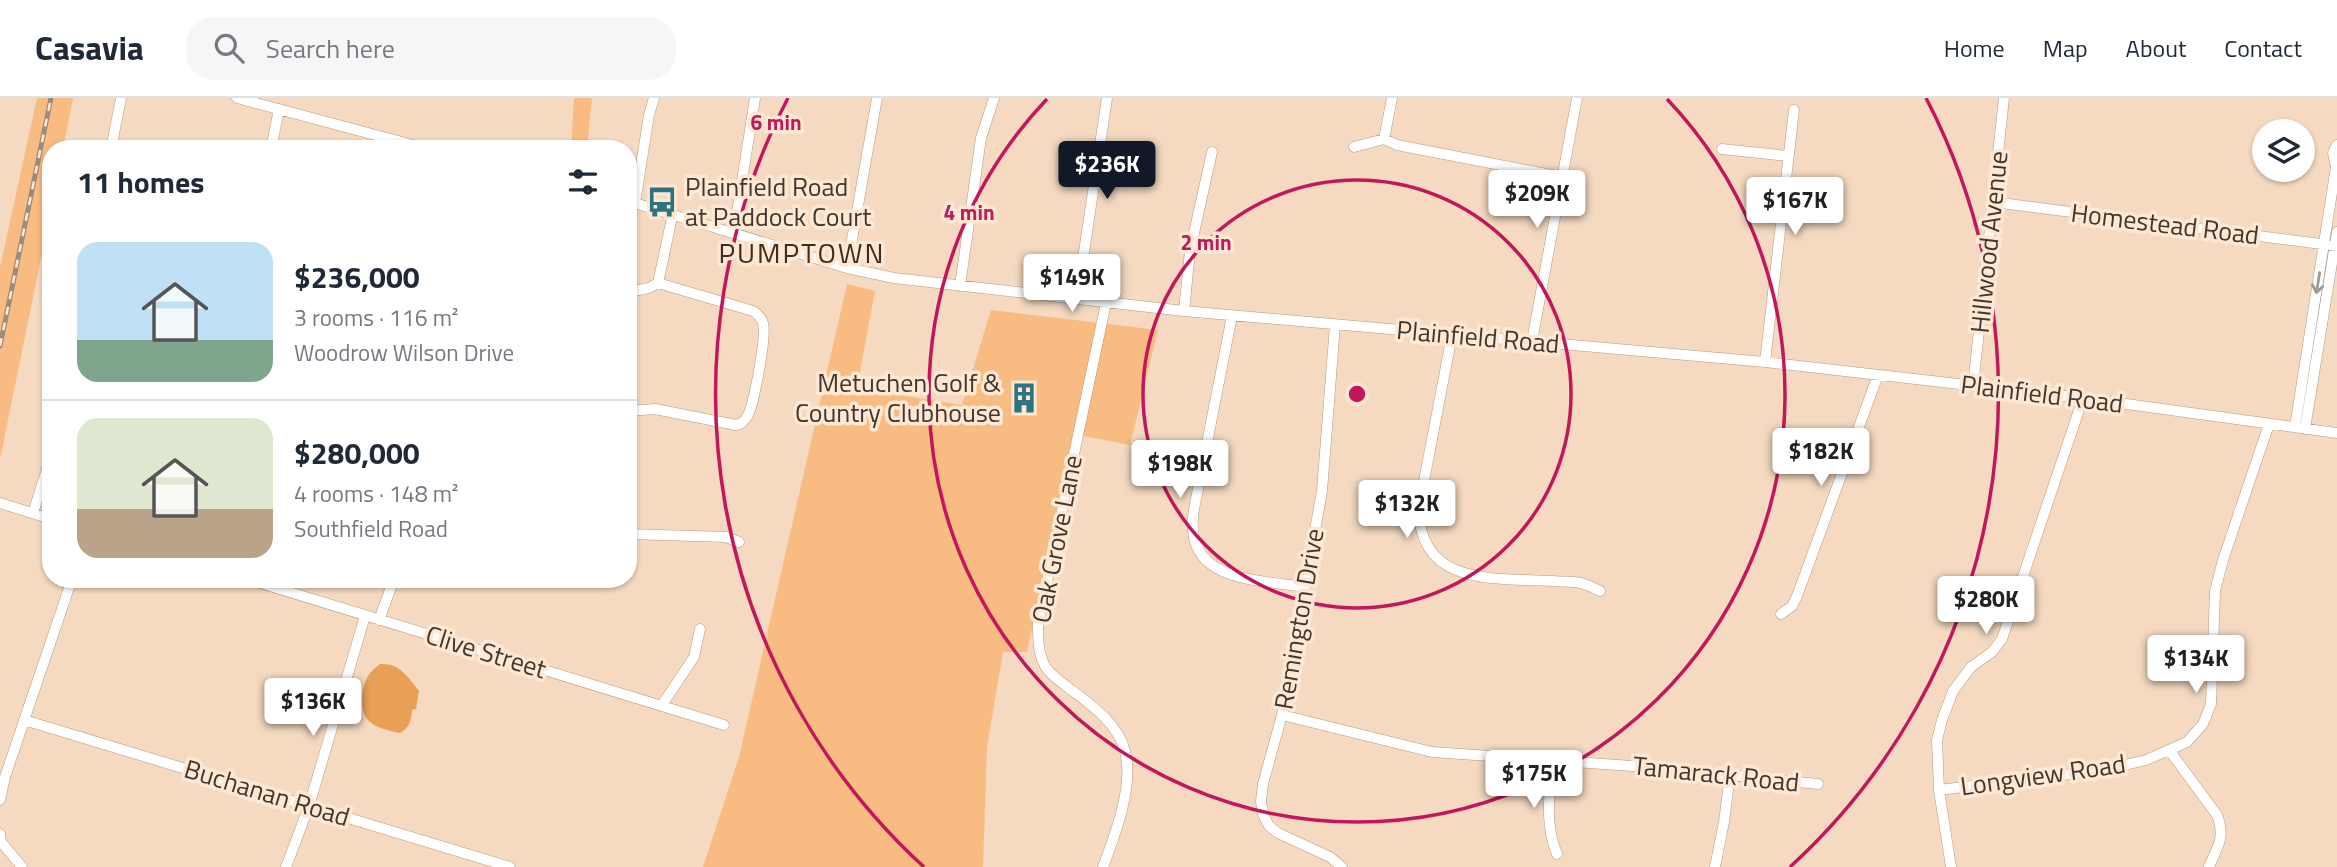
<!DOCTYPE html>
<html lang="en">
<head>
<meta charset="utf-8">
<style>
  :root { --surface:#fff; --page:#f6f6f7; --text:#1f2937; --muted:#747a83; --line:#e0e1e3; --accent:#111827 }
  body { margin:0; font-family:"Titillium Web",sans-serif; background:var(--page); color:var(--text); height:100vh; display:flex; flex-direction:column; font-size:26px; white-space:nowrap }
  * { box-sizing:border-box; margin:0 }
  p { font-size:23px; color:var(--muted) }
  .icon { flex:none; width:38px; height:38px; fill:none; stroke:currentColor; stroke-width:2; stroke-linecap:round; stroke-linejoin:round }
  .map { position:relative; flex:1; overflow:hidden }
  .panel { position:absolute; left:42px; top:42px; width:595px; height:448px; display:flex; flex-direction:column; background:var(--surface); border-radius:28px; box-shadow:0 2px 5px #0004 }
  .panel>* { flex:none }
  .controls { position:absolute; left:2252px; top:21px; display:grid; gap:14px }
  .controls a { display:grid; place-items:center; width:63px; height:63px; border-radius:50%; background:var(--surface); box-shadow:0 2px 5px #0004; font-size:35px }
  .price { position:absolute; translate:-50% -60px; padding:0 16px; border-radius:7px; background:#fff; color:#222; font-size:23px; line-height:46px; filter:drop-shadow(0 2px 4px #0008) }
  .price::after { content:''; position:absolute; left:50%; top:42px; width:21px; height:16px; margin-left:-10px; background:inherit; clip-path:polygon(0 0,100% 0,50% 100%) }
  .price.selected { background:var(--accent); color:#fff }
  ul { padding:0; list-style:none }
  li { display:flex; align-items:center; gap:21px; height:175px; padding:0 35px }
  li+li { border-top:2px solid var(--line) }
  li span { display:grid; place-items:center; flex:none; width:196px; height:140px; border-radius:21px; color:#555 }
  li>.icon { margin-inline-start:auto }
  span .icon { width:84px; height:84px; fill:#fffc; stroke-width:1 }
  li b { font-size:30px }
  h2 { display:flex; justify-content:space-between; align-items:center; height:84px; padding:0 35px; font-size:30px }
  header { display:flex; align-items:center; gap:42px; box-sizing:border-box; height:98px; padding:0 35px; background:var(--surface); border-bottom:2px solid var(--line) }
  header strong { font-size:33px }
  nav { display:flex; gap:38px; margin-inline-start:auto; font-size:24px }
  .search { width:490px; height:63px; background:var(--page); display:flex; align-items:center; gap:18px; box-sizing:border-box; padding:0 24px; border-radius:28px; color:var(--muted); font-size:26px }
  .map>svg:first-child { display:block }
  .green { fill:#f8bb81 }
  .water { fill:#e89f56 }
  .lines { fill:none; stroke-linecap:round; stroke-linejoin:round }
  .minor-casing { stroke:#b39a83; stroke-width:11 }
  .minor { stroke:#fff; stroke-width:10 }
  .rail-casing { stroke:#9f8b7a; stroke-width:5 }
  .rail { stroke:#fee8d4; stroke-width:2.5; stroke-dasharray:8; stroke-linecap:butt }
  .oneway { stroke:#a09b96 }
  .ring { fill:none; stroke:#c2185b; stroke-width:3.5 }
  .labels { text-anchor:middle; stroke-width:7; stroke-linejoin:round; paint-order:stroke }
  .poi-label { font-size:26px; fill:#42372e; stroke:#fee8d4; text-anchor:start }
  .street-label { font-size:26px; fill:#42372e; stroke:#fee8d4 }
  .neighbourhood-label { font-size:28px; letter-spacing:2px; fill:#412d19; stroke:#fee8d4 }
  .centre { fill:#c2185b; stroke:#fee8d4; stroke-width:3.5 }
  .ring-label { font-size:21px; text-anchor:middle; font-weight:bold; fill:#c2185b; stroke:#fee8d4; stroke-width:7; stroke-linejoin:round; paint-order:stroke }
</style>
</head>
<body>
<header>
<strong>Casavia</strong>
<div class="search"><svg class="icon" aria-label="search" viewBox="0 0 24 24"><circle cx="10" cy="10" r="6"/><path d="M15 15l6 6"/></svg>Search here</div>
<nav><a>Home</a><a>Map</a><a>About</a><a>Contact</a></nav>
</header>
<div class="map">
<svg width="2337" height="769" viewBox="0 0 2337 769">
  <rect width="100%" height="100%" fill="#f5dac1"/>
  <path class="green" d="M37,0H73L63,51H51V111L0,361V169Z
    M574,0H592L587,51H571Z
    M847,186L875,193L857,290L962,307L991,212L1158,232L1130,347L1073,336L1027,554H1003L987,649L983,769H703L739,659Z"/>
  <path class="water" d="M380,566C400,565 408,579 419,593L416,611L412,612C411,623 410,629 400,635C390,633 375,630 368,622C359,612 362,588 368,578C371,573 376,569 380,566Z"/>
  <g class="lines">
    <g class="minor-casing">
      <path id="minor" d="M237,0L428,51
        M1392,0L1384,41L1397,47L1562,79
        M1354,49L1384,41
        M111,51L121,0
        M271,51L279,11
        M1722,51L1788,58
        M628,103L847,170L894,180L1184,213L1765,264L2083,300L2337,335
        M1993,104L2337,148
        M635,105L649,17L654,0
        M734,134L755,0
        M847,170L877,0
        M960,188L981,40L994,0
        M628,194L649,190L658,185L673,115
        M1077,201L1107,0
        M1184,213L1190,153L1212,54
        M1232,218L1194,411C1182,484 1253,481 1305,489
        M1335,227L1322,393L1282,617L1263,686L1261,703L1263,716L1269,728L1278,735L1330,759L1342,769
        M1452,237L1419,409C1418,489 1496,480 1553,483C1562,484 1572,483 1580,485C1587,486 1594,490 1600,493
        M1532,243L1577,0
        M1765,264L1794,12
        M1973,288L2004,0
        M628,313L655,311L736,327C742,326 745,323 748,317C754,305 767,237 763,225C761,219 758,216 753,213L658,185
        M2295,329L2336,69L2333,55L2337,47
        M2305,331L2337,134
        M0,405L51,421
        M33,415L47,371L51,366
        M628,436L726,439L739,444
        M247,481L724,627
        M1781,516L1792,508L1797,498L1878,277
        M379,522L394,481
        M662,607L694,559L700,531
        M1282,617L1432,654L1661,670L1818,686
        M24,622L510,769
        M2169,652L2217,717C2226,741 2217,748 2209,769
        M1552,661C1550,693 1544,726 1557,756
        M1939,692L2104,672L2146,662L2187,644L2203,626L2211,606L2215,493L2223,462L2269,326
        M0,702L5,679L72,481
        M0,736L1,744L22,769
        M286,769L309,708L365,518
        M1103,769C1115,737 1134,688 1125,653C1117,623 1088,605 1065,587C1058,582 1049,575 1045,568C1038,555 1038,540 1038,526L1106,205
        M1715,769L1724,724L1730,677
        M1951,769L1939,692L1937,642L1942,622L1953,593L1971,569L1992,554L2002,541L2083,300"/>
    </g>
    <use href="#minor" class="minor"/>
    <g class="rail-casing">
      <path id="rail" d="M0,248L51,0"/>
    </g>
    <use href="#rail" class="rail"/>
  </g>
  <defs><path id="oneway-shaft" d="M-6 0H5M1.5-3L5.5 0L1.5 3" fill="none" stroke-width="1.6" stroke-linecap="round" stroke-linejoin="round" transform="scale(1.75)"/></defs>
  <use class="oneway" href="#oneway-shaft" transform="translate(2318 185) rotate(99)"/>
  <g class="ring">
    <circle cx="1357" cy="296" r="214"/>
    <path d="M1667 1A428 428 0 1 1 1047 1"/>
    <path d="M924 769A641 641 0 0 1 788 0M1926 0A641 641 0 0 1 1790 769"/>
  </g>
  <defs>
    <g id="bus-bare" transform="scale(2.415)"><path d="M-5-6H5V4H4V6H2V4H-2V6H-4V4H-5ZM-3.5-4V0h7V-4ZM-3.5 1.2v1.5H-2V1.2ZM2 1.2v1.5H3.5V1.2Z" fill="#2e7381" stroke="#fee8d4" stroke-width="2.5" paint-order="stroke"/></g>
    <g id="building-bare" transform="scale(2.415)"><path d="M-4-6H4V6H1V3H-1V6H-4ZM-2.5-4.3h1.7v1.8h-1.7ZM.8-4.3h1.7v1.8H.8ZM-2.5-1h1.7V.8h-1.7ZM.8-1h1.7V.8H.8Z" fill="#2e7381" stroke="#fee8d4" stroke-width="2.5" paint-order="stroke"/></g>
  </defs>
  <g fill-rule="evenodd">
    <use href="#bus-bare" x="662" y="104"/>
    <use href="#building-bare" x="1024" y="300"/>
  </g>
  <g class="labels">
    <g class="poi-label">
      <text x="685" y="98">Plainfield Road<tspan x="685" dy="30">at Paddock Court</tspan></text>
      <text x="1001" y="294" text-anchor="end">Metuchen Golf &amp;<tspan x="1001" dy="30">Country Clubhouse</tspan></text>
    </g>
    <g class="street-label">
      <text transform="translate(2165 126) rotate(7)" y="9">Homestead Road</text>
      <text transform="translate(1989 144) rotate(-84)" y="9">Hillwood Avenue</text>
      <text transform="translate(1478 239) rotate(5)" y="9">Plainfield Road</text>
      <text transform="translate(2042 296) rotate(7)" y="9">Plainfield Road</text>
      <text transform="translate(1057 441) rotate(-79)" y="9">Oak Grove Lane</text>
      <text transform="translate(1299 521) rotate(-80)" y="9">Remington Drive</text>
      <text transform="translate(486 554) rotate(17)" y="9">Clive Street</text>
      <text transform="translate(1716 676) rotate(6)" y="9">Tamarack Road</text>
      <text transform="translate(2043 677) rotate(-8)" y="9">Longview Road</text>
      <text transform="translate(267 695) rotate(17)" y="9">Buchanan Road</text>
    </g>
    <g class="neighbourhood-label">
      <text x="802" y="165">PUMPTOWN</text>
    </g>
  </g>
  <circle cx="1357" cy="296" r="10" class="centre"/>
  <g class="ring-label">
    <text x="776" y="32">6 min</text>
    <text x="969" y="122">4 min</text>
    <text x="1206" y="152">2 min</text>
  </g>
</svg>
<div class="controls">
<a><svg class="icon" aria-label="layers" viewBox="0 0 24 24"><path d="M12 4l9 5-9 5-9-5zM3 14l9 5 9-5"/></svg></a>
</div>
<b class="price selected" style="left:1107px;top:103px">$236K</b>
<b class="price" style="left:1537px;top:132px">$209K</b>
<b class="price" style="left:1795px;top:139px">$167K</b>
<b class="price" style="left:1072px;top:216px">$149K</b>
<b class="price" style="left:1821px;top:390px">$182K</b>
<b class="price" style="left:1180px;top:402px">$198K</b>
<b class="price" style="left:1407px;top:442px">$132K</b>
<b class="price" style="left:1986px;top:538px">$280K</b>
<b class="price" style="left:2196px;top:597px">$134K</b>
<b class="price" style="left:313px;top:640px">$136K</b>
<b class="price" style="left:1534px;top:712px">$175K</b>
<section class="panel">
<h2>11 homes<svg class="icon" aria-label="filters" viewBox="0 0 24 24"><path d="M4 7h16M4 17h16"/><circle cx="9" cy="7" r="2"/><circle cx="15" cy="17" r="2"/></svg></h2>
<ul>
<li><span style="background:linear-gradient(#bfe0f5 70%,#7fa58c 0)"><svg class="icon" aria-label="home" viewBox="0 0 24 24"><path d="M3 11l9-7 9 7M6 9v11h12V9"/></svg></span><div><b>$236,000</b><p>3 rooms · 116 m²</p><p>Woodrow Wilson Drive</p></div></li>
<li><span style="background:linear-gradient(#dfe7d0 65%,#b9a48a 0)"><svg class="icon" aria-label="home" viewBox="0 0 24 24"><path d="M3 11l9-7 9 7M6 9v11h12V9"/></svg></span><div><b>$280,000</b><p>4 rooms · 148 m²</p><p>Southfield Road</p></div></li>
</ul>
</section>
</div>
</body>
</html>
